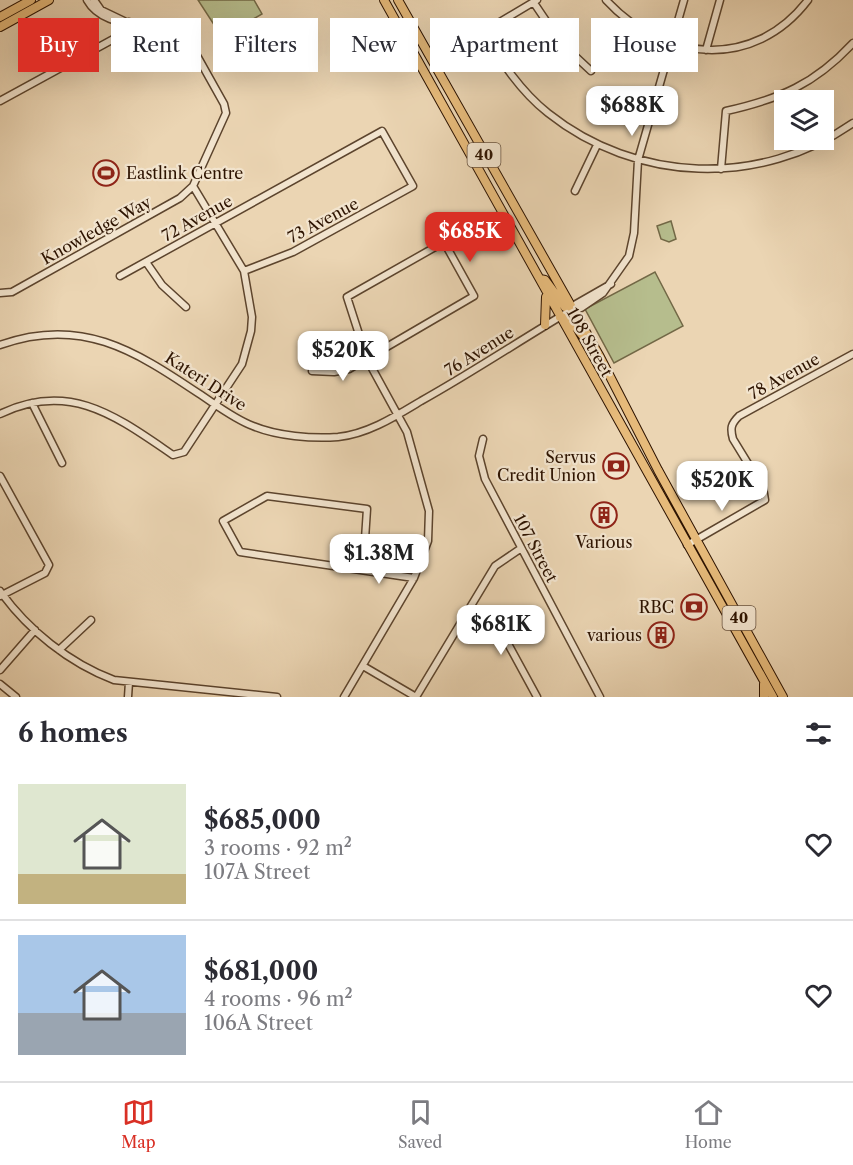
<!DOCTYPE html>
<html lang="en">
<head>
<meta charset="utf-8">
<style>
  :root { --surface:#fff; --page:#f2f2f3; --text:#2b2b33; --muted:#7c7c81; --line:#e1e1e2; --accent:#d93025 }
  body { margin:0; font-family:"Libre Caslon Text",serif; background:var(--page); color:var(--text); height:100vh; display:flex; flex-direction:column; font-size:22px; white-space:nowrap }
  * { box-sizing:border-box; margin:0 }
  p { font-size:20px; color:var(--muted) }
  .icon { flex:none; width:33px; height:33px; fill:none; stroke:currentColor; stroke-width:2; stroke-linecap:round; stroke-linejoin:round }
  .map { position:relative; height:697px; overflow:hidden }
  .drawer { display:flex; flex-direction:column; background:var(--surface); flex:1 }
  .drawer>* { flex:none }
  .guide { position:absolute; left:18px; top:18px; width:818px; height:54px; display:flex; gap:12px }
  .buttons { position:absolute; left:774px; top:90px; display:grid; gap:12px }
  .buttons a { display:grid; place-items:center; width:60px; height:60px; border-radius:0px; background:var(--surface); box-shadow:0 6px 24px #0002; font-size:30px }
  .price { position:absolute; translate:-50% -51px; padding:0 14px; border-radius:12px; background:#fff; color:#222; font-size:20px; line-height:39px; filter:drop-shadow(0 2px 3px #0008) }
  .price::after { content:''; position:absolute; left:50%; top:36px; width:18px; height:14px; margin-left:-9px; background:inherit; clip-path:polygon(0 0,100% 0,50% 100%) }
  .price.active { background:var(--accent); color:#fff }
  ul { padding:0; list-style:none }
  li { display:flex; align-items:center; gap:18px; height:150px; padding:0 18px }
  li+li { border-top:2px solid var(--line) }
  li span { display:grid; place-items:center; flex:none; width:168px; height:120px; border-radius:0px; color:#555 }
  li>.icon { margin-inline-start:auto }
  span .icon { width:72px; height:72px; fill:#fffc; stroke-width:1 }
  li b { font-size:26px }
  h2 { display:flex; justify-content:space-between; align-items:center; height:72px; padding:0 18px; font-size:26px }
  .tag { padding:0 21px; border-radius:0px; background:var(--surface); box-shadow:0 6px 24px #0002; font-size:21px; line-height:54px }
  .tag.active { background:var(--accent); color:#fff }
  .dock { display:flex; justify-content:space-around; align-items:center; height:84px; border-top:2px solid var(--line); background:var(--surface); font-size:16px; color:var(--muted) }
  .dock a { display:grid; justify-items:center; gap:3px }
  .dock .active { color:var(--accent) }
  .map>svg:first-child { display:block }
  .green { fill:#b6bd8d; stroke:#726846; stroke-width:1.5 }
  .lines { fill:none; stroke-linecap:round; stroke-linejoin:round }
  .minor-casing { stroke:#5c442d; stroke-width:9 }
  .major-casing { stroke:#2d1300; stroke-width:10 }
  .minor { stroke:#f2e4ce; stroke-width:6 }
  .major { stroke:#e6ba7a; stroke-width:8 }
  .labels { text-anchor:middle; stroke-width:4.5; stroke-linejoin:round; paint-order:stroke }
  .shield { fill:#f2e4ce; stroke:#68523e; stroke-width:1.5 }
  .shield-label { font-size:15px; font-weight:bold; fill:#2d1300 }
  .poi-label { font-size:16px; fill:#2d1300; stroke:#f2e4ce; text-anchor:end }
  .street-label { font-size:16px; fill:#2d1300; stroke:#f2e4ce }
</style>
</head>
<body>
<div class="map">
<svg width="853" height="697" viewBox="0 0 853 697">
  <rect width="100%" height="100%" fill="#ebd5b3"/>
  <filter id="stains"><feTurbulence type="fractalNoise" baseFrequency=".00333" numOctaves="4"/><feColorMatrix values="0 0 0 0 .2 0 0 0 0 .09 0 0 0 0 .02 0 0 0 .5 -.17"/></filter>
  <radialGradient id="worn" r=".72"><stop offset=".6" stop-color="#630" stop-opacity="0"/><stop offset="1" stop-color="#630" stop-opacity=".3"/></radialGradient>
  <path class="green" d="M198,0H254L262,14L222,37Z
    M671,221L676,239L669,242L661,239L657,226Z
    M655,272L683,326L614,363L585,309Z"/>
  <g class="lines">
    <g class="minor-casing">
      <path id="minor" d="M94,0L101,10L124,21
        M537,0L483,32C501,61 520,91 548,113C636,183 760,188 853,123
        M606,0C663,62 754,71 808,0
        M534,3L561,43L591,71
        M706,50L720,0
        M0,101L119,36L129,22
        M721,169L726,111C780,99 815,84 853,43
        M575,191L597,145
        M146,262L162,285L186,307
        M120,276L382,131L413,186L293,252L244,271
        M0,293L12,292L180,198L193,186L226,113L224,104L191,45C162,19 106,34 87,0
        M573,309L581,308L603,293L629,256L634,233L638,160L684,0
        M0,345C80,316 134,350 198,393C215,404 234,419 253,426C277,436 312,439 338,437C368,434 396,416 421,401C473,372 522,339 573,309L576,304L611,284
        M312,371L334,372L349,369L474,296L444,242L347,297L367,359L407,432L429,511L428,541L414,578L344,697
        M32,403L62,463
        M0,414C70,380 117,417 173,455L184,452L242,364L251,331L252,317L244,271L193,186
        M483,439L479,456L485,479L600,697
        M0,476L49,565L45,573L0,596
        M687,545L765,500L763,488L733,439C730,428 731,424 739,416L853,354
        M348,568L365,539L367,509L267,496L223,521L240,552L414,578
        M0,591C28,630 69,663 114,680L277,697
        M466,612L496,629L507,642L537,697
        M59,650L91,620
        M363,666L416,697
        M0,670L35,630
        M0,684L16,697
        M128,697L129,682
        M416,697L495,566L520,549"/>
    </g>
    <g class="major-casing">
      <path id="major" d="M384,0L773,697
        M398,0L600,357L658,470L783,697
        M0,17L31,0
        M0,27L49,0
        M540,279L545,280L565,307L573,309
        M560,317L569,319L587,341
        M545,325L546,297
        M764,684V697"/>
    </g>
    <use href="#minor" class="minor"/>
    <use href="#major" class="major"/>
  </g>
  <defs>
    <g id="stadium-ring" transform="scale(1.35)"><circle r="9.5" fill="#f2e4ce" stroke="#8f2418" stroke-width="1.5"/><path d="M0-5a6.5 5 0 1 0 0 10a6.5 5 0 1 0 0-10ZM-3.5-1.8h7v3.6h-7Z" fill="#8f2418"/></g>
    <g id="bank-ring" transform="scale(1.35)"><circle r="9.5" fill="#f2e4ce" stroke="#8f2418" stroke-width="1.5"/><path d="M-6-4H6V4H-6ZM0-2.3a2.3 2.3 0 1 0 0 4.6a2.3 2.3 0 1 0 0-4.6Z" fill="#8f2418"/></g>
    <g id="building-ring" transform="scale(1.35)"><circle r="9.5" fill="#f2e4ce" stroke="#8f2418" stroke-width="1.5"/><path d="M-4-6H4V6H1V3H-1V6H-4ZM-2.5-4.3h1.7v1.8h-1.7ZM.8-4.3h1.7v1.8H.8ZM-2.5-1h1.7V.8h-1.7ZM.8-1h1.7V.8H.8Z" fill="#8f2418"/></g>
  </defs>
  <g fill-rule="evenodd">
    <use href="#stadium-ring" x="106" y="173"/>
    <use href="#bank-ring" x="616" y="466"/>
    <use href="#building-ring" x="604" y="515"/>
    <use href="#bank-ring" x="694" y="607"/>
    <use href="#building-ring" x="661" y="635"/>
  </g>
  <g class="labels">
    <g class="shield">
      <rect x="467.5" y="143" width="33" height="24" rx="4.5"/>
      <rect x="722.5" y="606" width="33" height="24" rx="4.5"/>
    </g>
    <g class="shield-label">
      <text x="484" y="160">40</text>
      <text x="739" y="623">40</text>
    </g>
    <g class="poi-label">
      <text x="126" y="179" text-anchor="start">Eastlink Centre</text>
      <text x="596" y="463">Servus<tspan x="596" dy="18">Credit Union</tspan></text>
      <text x="604" y="548" text-anchor="middle">Various</text>
      <text x="674" y="613">RBC</text>
      <text x="642" y="641">various</text>
    </g>
    <g class="street-label">
      <text transform="translate(197 218) rotate(-29)" y="6">72 Avenue</text>
      <text transform="translate(323 220) rotate(-28)" y="6">73 Avenue</text>
      <text transform="translate(96 230) rotate(-29)" y="6">Knowledge Way</text>
      <text transform="translate(590 342) rotate(61)" y="6">108 Street</text>
      <text transform="translate(479 351) rotate(-32)" y="6">76 Avenue</text>
      <text transform="translate(784 376) rotate(-29)" y="6">78 Avenue</text>
      <text transform="translate(206 381) rotate(33)" y="6">Kateri Drive</text>
      <text transform="translate(536 548) rotate(62)" y="6">107 Street</text>
    </g>
  </g>
  <rect width="100%" height="100%" filter="url(#stains)"/>
  <rect width="100%" height="100%" fill="url(#worn)"/>
</svg>
<div class="buttons">
<a><svg class="icon" aria-label="layers" viewBox="0 0 24 24"><path d="M12 4l9 5-9 5-9-5zM3 14l9 5 9-5"/></svg></a>
</div>
<b class="price" style="left:632px;top:137px">$688K</b>
<b class="price active" style="left:470px;top:263px">$685K</b>
<b class="price" style="left:343px;top:382px">$520K</b>
<b class="price" style="left:722px;top:512px">$520K</b>
<b class="price" style="left:379px;top:585px">$1.38M</b>
<b class="price" style="left:501px;top:656px">$681K</b>
<div class="guide">
<a class="tag active">Buy</a>
<a class="tag">Rent</a>
<a class="tag">Filters</a>
<a class="tag">New</a>
<a class="tag">Apartment</a>
<a class="tag">House</a>
</div>
</div>
<section class="drawer">
<h2>6 homes<svg class="icon" aria-label="filters" viewBox="0 0 24 24"><path d="M4 7h16M4 17h16"/><circle cx="9" cy="7" r="2"/><circle cx="15" cy="17" r="2"/></svg></h2>
<ul>
<li><span style="background:linear-gradient(#dfe7d0 75%,#c2b280 0)"><svg class="icon" aria-label="home" viewBox="0 0 24 24"><path d="M3 11l9-7 9 7M6 9v11h12V9"/></svg></span><div><b>$685,000</b><p>3 rooms · 92 m²</p><p>107A Street</p></div><svg class="icon" aria-label="heart" viewBox="0 0 24 24"><path d="M12 20l-8-8c-3-5 5-10 8-4 3-6 11-1 8 4z"/></svg></li>
<li><span style="background:linear-gradient(#a9c7e8 65%,#9aa5b1 0)"><svg class="icon" aria-label="home" viewBox="0 0 24 24"><path d="M3 11l9-7 9 7M6 9v11h12V9"/></svg></span><div><b>$681,000</b><p>4 rooms · 96 m²</p><p>106A Street</p></div><svg class="icon" aria-label="heart" viewBox="0 0 24 24"><path d="M12 20l-8-8c-3-5 5-10 8-4 3-6 11-1 8 4z"/></svg></li>
</ul>
</section>
<nav class="dock">
<a class="active"><svg class="icon" aria-label="map" viewBox="0 0 24 24"><path d="M3 6l6-2 6 2 6-2v14l-6 2-6-2-6 2zM9 4v14M15 6v14"/></svg>Map</a>
<a><svg class="icon" aria-label="saved" viewBox="0 0 24 24"><path d="M7 4h10v16l-5-4-5 4z"/></svg>Saved</a>
<a><svg class="icon" aria-label="home" viewBox="0 0 24 24"><path d="M3 11l9-7 9 7M6 9v11h12V9"/></svg>Home</a>
</nav>
</body>
</html>
